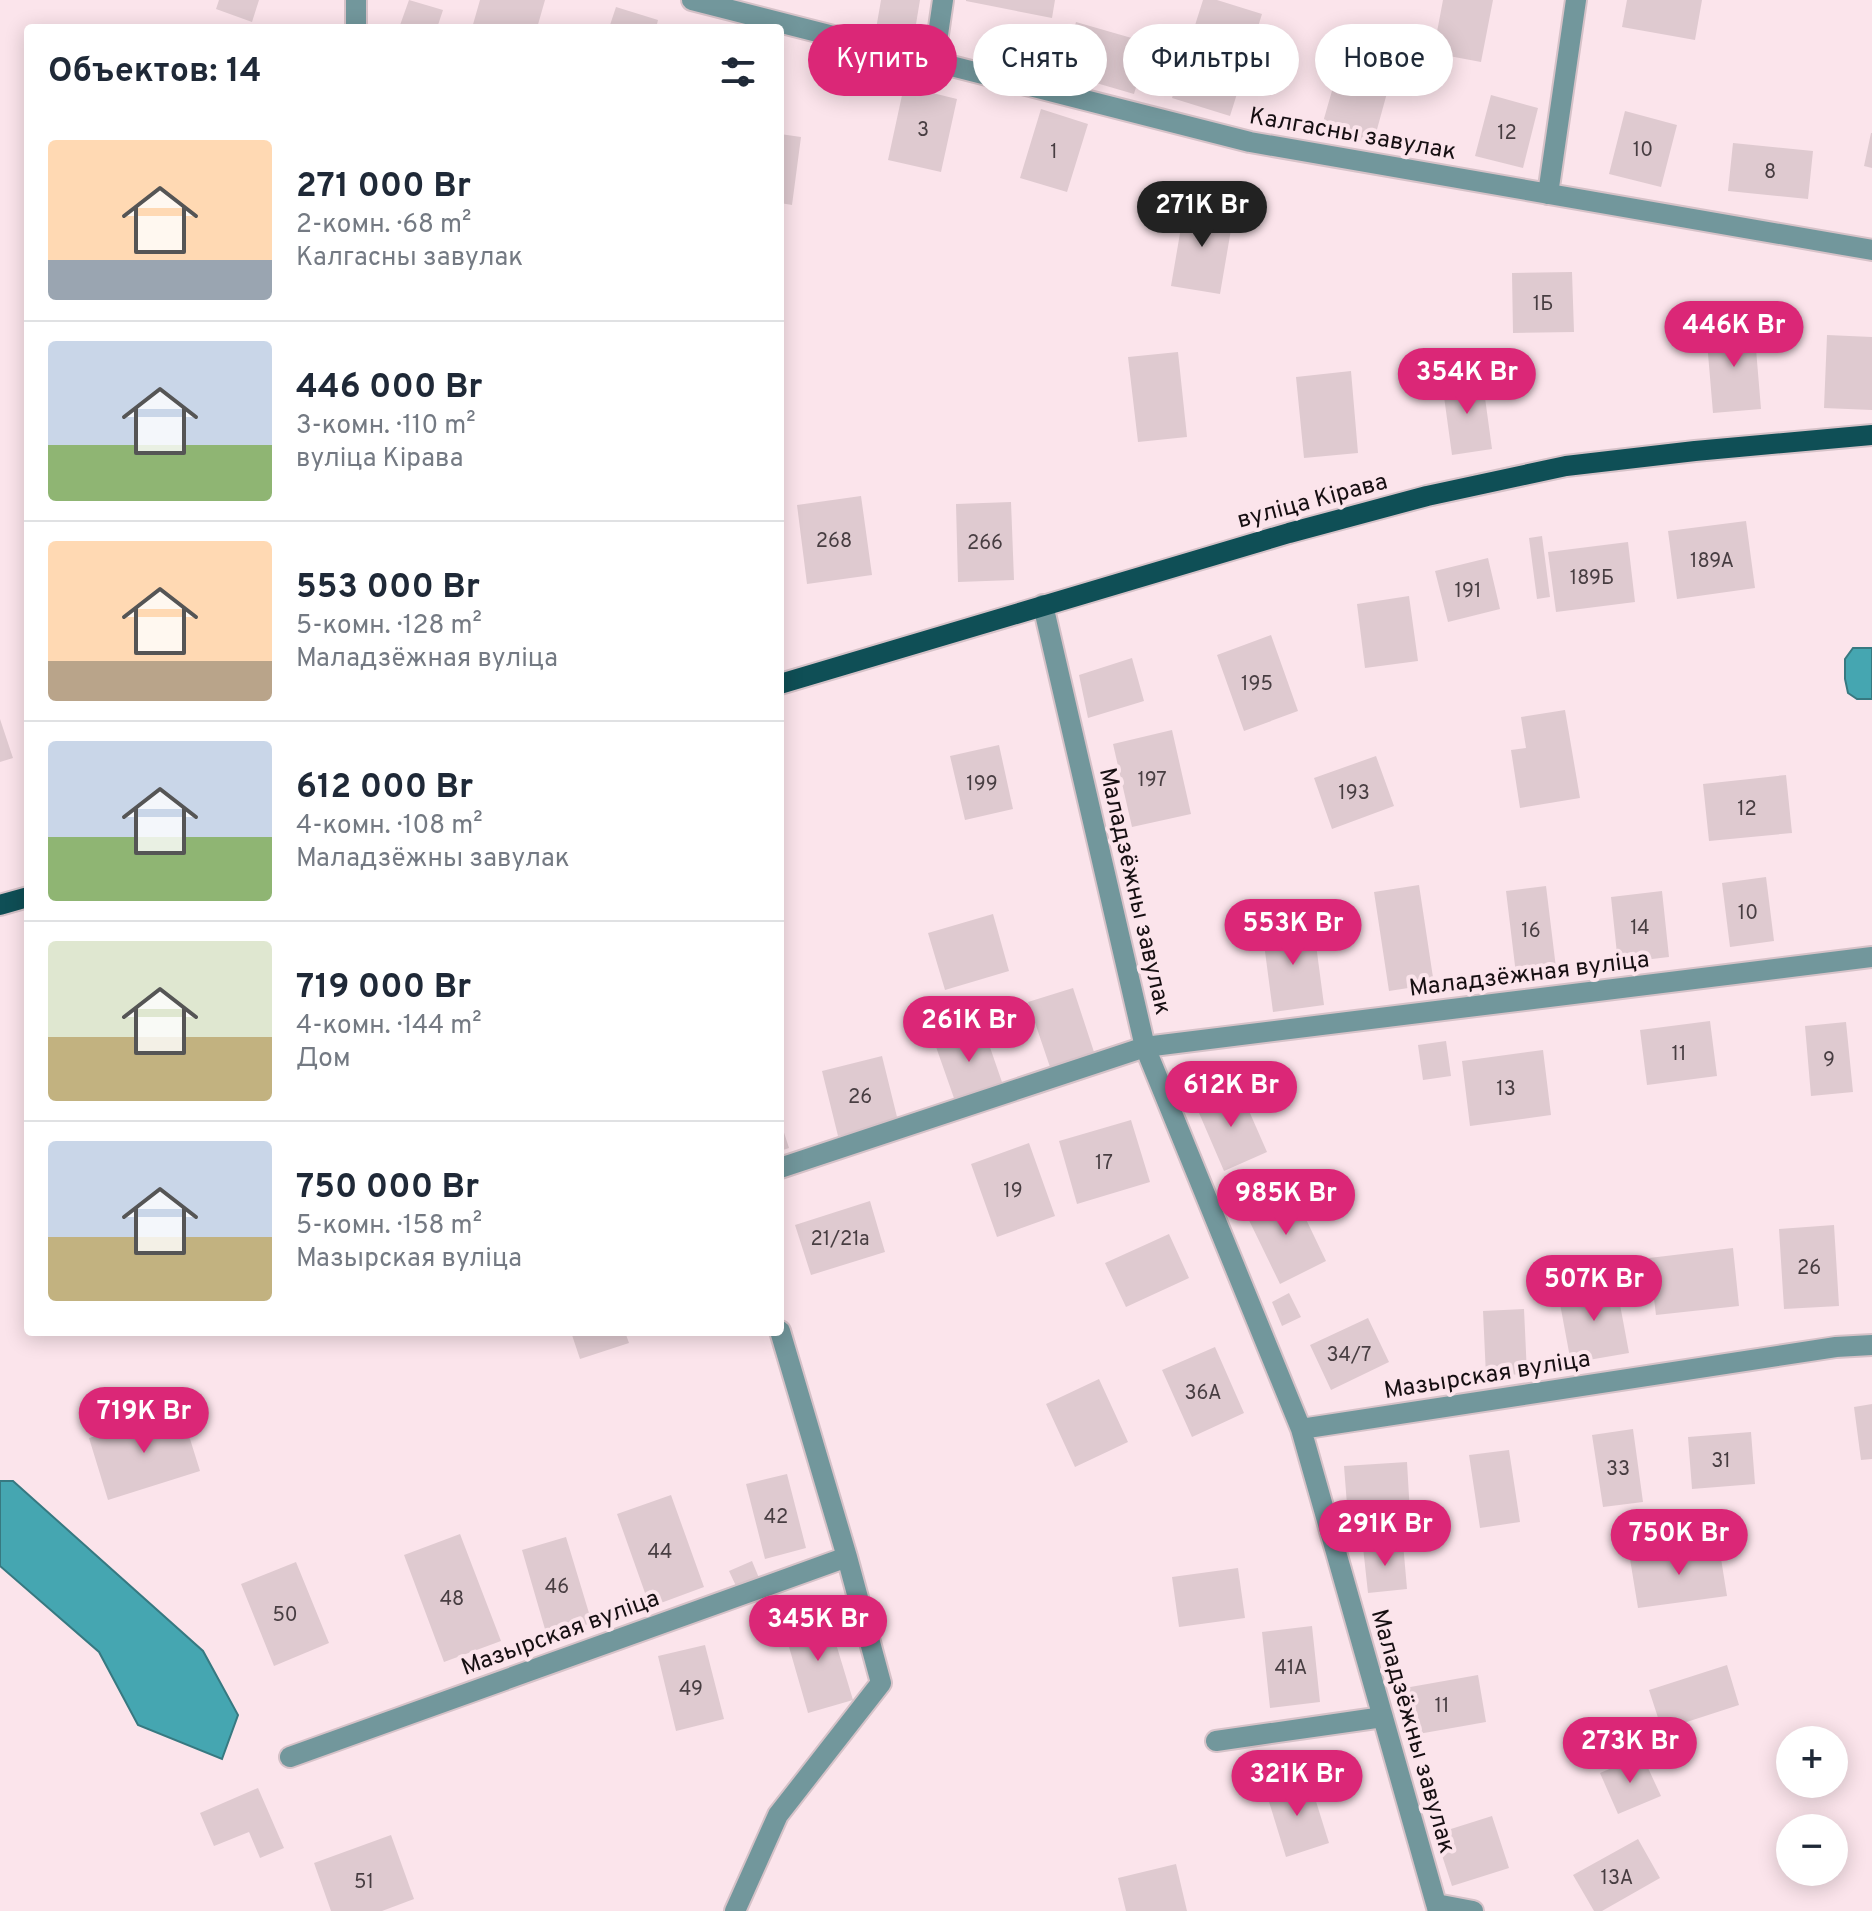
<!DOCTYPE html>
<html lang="ru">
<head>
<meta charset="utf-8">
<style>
  :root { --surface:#fff; --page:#f2f2f3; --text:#1f2937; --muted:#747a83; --line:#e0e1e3; --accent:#db2777 }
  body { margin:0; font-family:Overpass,sans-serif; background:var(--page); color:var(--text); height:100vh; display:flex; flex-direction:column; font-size:30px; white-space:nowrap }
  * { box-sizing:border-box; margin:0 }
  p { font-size:26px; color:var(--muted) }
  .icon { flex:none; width:44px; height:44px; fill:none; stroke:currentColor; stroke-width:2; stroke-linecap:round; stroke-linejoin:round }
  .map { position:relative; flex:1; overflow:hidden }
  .drawer { position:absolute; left:24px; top:24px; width:760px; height:1312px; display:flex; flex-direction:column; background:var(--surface); border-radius:8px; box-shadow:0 4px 20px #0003 }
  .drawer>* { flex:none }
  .hud { position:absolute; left:808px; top:24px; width:760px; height:72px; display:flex; gap:16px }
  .tools { position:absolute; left:1776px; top:1726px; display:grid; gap:16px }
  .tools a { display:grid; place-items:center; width:72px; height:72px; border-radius:50%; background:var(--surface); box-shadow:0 4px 20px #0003; font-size:40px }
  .price { position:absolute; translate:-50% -68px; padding:0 18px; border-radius:28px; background:var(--accent); color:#fff; font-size:26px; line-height:52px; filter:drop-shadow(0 2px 4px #0008) }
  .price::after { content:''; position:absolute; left:50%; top:48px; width:24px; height:18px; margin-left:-12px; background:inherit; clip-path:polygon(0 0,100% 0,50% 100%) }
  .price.current { background:#222; color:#fff }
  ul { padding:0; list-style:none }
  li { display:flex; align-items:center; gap:24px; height:200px; padding:0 24px }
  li+li { border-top:2px solid var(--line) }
  li span { display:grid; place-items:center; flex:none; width:224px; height:160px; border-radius:8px; color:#555 }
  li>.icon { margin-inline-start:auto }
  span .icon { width:96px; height:96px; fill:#fffc; stroke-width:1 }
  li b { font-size:34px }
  h2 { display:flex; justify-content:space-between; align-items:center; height:96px; padding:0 24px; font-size:34px }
  .chip { padding:0 28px; border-radius:36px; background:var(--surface); box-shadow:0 4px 20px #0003; font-size:28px; line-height:72px }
  .chip.current { background:var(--accent); color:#fff }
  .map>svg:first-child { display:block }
  .water { fill:#45a6b1; stroke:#377981; stroke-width:2 }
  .building { fill:#dfcad0 }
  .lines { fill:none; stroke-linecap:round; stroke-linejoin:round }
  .minor-casing { stroke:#d6c2c8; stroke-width:24 }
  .major-casing { stroke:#d6c2c8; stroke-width:24 }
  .minor { stroke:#72979c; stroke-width:20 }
  .major { stroke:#0f4f56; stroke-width:20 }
  .labels { text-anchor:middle; stroke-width:8; stroke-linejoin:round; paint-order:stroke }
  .number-label { font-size:20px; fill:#483e42 }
  .street-label { font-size:24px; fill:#160f12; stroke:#fbe4eb }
</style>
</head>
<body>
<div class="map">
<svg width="1872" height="1911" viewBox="0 0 1872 1911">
  <rect width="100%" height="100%" fill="#fbe4eb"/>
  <path class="water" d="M1866,648H1872V699H1857L1848,693L1845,679V659L1853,648Z
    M0,1481H13L203,1651L238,1715L222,1759L138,1725L99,1652L0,1566Z"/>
  <path class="building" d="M219,0H259L252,22L216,9Z
    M409,0L443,10L437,28H399Z
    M480,0H545L537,28H472Z
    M881,0H920L914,36L876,29Z
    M966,0H1055L1052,18L966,1Z
    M1203,0H1217L1262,14L1230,116L1172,98Z
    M1443,0H1493L1481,62L1433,53Z
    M1627,0H1702L1695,40L1622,27Z
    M616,7L658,20L656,28H609Z
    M1076,22L1149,43L1134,94L1062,73Z
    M1342,56L1393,71L1373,144L1321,129Z
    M904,86L957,99L941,172L888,160Z
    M1491,95L1538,108L1523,168L1475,156Z
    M1041,109L1088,124L1067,192L1020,178Z
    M1625,111L1677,125L1661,187L1609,174Z
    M1871,133H1872V168L1864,166Z
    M780,134L801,137L792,205L780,203Z
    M1733,143L1813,151L1808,199L1728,191Z
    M1185,204L1234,212L1220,294L1171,286Z
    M1572,272L1574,332L1513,333L1512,273Z
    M1754,325L1761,409L1713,413L1706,330Z
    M1827,335L1872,337V410L1824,408Z
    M1178,352L1187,437L1138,442L1128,357Z
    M1351,371L1358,453L1304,458L1296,377Z
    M1482,376L1492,449L1452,455L1442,382Z
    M861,496L872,575L807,584L797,505Z
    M1011,502L1014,580L958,582L956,504Z
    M1746,521L1755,588L1677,599L1668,531Z
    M1542,536L1550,597L1537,599L1529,538Z
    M1628,542L1635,602L1556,612L1548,552Z
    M1488,558L1500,609L1448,622L1435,571Z
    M1409,596L1418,661L1365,668L1357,604Z
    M1271,635L1298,711L1244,731L1217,655Z
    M1132,658L1144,701L1088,718L1079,675Z
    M1565,710L1580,798L1520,808L1511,750L1526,748L1521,717Z
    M0,719L13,758L0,762Z
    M1172,730L1191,814L1132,827L1113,744Z
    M999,745L1013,809L965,820L950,756Z
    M1376,756L1394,806L1332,829L1314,778Z
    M1786,775L1792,833L1709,841L1703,784Z
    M1766,877L1774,941L1730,947L1722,883Z
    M1419,885L1434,984L1389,991L1374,892Z
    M1546,886L1556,968L1516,974L1506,891Z
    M1662,891L1669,957L1618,963L1611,897Z
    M993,914L1009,971L945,990L928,933Z
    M1313,922L1324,1005L1273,1012L1262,929Z
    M1073,988L1094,1052L1050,1067L1028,1002Z
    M1710,1021L1717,1076L1647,1085L1640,1030Z
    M1846,1022L1853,1092L1811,1096L1805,1026Z
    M983,1027L1003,1085L955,1101L935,1044Z
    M1446,1041L1451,1076L1423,1080L1418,1045Z
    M1543,1050L1551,1115L1470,1126L1462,1061Z
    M882,1056L898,1121L838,1136L822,1071Z
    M1239,1088L1267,1152L1224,1171L1196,1106Z
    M780,1120L789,1148L780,1151Z
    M1131,1120L1150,1182L1077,1204L1059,1141Z
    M1029,1143L1055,1216L997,1237L971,1164Z
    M1292,1190L1326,1261L1280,1284L1245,1212Z
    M870,1201L885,1252L811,1275L795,1225Z
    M1834,1225L1839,1306L1784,1309L1779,1229Z
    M1169,1234L1189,1278L1126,1307L1105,1263Z
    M1733,1248L1739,1306L1656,1315L1649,1258Z
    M1616,1283L1629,1353L1571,1363L1558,1293Z
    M1289,1293L1301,1317L1282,1326L1272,1302Z
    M1524,1309L1527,1374L1486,1376L1483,1311Z
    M1368,1318L1389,1362L1331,1390L1310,1345Z
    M571,1332H625L629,1343L580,1359Z
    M1215,1347L1244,1413L1192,1437L1162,1370Z
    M1099,1379L1128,1442L1075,1467L1046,1404Z
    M1872,1404V1459L1861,1460L1854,1407Z
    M181,1410L200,1471L108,1500L89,1438Z
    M1633,1429L1643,1502L1603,1507L1592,1435Z
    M1751,1432L1755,1484L1692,1489L1688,1437Z
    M1509,1450L1520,1522L1480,1528L1469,1455Z
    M1407,1462L1410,1514L1348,1518L1344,1466Z
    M787,1474L806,1548L765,1559L746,1484Z
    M671,1495L704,1587L650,1607L617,1514Z
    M460,1534L501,1641L444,1662L404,1555Z
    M566,1537L592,1623L547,1636L522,1550Z
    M1403,1543L1407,1589L1368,1593L1363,1547Z
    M1719,1546L1727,1596L1638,1608L1630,1559Z
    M752,1561L759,1578L736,1586L729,1571Z
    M296,1562L329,1643L274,1666L241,1584Z
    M1238,1568L1245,1618L1179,1627L1172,1577Z
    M827,1614L853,1700L808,1713L783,1626Z
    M1312,1626L1320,1702L1270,1708L1262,1632Z
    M705,1645L724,1719L676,1731L658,1656Z
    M1727,1665L1739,1705L1662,1730L1649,1690Z
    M1478,1675L1486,1722L1407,1736L1399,1689Z
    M1642,1755L1661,1796L1618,1814L1600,1773Z
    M1309,1779L1329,1843L1286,1857L1266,1792Z
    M258,1788L284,1848L260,1858L249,1832L214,1846L200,1813Z
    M1492,1816L1509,1868L1452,1886L1435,1834Z
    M391,1835L414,1899L382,1911H331L314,1863Z
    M1638,1839L1660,1878L1602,1911H1594L1573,1875Z
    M1176,1864L1187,1911H1126L1118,1878Z"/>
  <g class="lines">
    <g class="minor-casing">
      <path id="minor" d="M356,0V28
        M692,0L1250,142L1872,250
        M934,62L943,0
        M1548,194L1576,0
        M1043,605L1145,1047L1301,1429L1438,1911
        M780,1168L1145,1047L1872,957
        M1301,1429L1836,1347L1872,1345
        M1216,1741L1383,1717
        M290,1757L847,1557
        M1436,1904L1473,1911
        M735,1911L778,1815L881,1683L847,1557L780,1331"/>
    </g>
    <g class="major-casing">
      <path id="major" d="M780,684L1289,533L1427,496L1566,466L1695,451L1872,435
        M0,905L28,897"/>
    </g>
    <use href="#minor" class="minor"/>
    <use href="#major" class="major"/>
  </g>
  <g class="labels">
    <g class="number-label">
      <text x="923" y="136">3</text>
      <text x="1507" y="139">12</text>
      <text x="1643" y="156">10</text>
      <text x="1054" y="158">1</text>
      <text x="1770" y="178">8</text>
      <text x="1543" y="310">1Б</text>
      <text x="834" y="547">268</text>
      <text x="985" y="549">266</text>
      <text x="1712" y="567">189А</text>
      <text x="1592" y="584">189Б</text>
      <text x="1468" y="597">191</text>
      <text x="1257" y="690">195</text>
      <text x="1152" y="786">197</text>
      <text x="982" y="790">199</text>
      <text x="1354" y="799">193</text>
      <text x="1747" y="815">12</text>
      <text x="1748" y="919">10</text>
      <text x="1640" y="934">14</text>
      <text x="1531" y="937">16</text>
      <text x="1679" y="1060">11</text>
      <text x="1829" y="1066">9</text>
      <text x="1506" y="1095">13</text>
      <text x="860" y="1103">26</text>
      <text x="1104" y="1169">17</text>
      <text x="1013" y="1197">19</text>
      <text x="840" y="1245">21/21а</text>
      <text x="1809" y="1274">26</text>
      <text x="1349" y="1361">34/7</text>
      <text x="1203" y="1399">36А</text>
      <text x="1721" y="1467">31</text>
      <text x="1618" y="1475">33</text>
      <text x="776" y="1523">42</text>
      <text x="660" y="1558">44</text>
      <text x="557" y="1593">46</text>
      <text x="452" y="1605">48</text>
      <text x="285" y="1621">50</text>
      <text x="1291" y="1674">41А</text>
      <text x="691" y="1695">49</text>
      <text x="1442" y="1712">11</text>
      <text x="1617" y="1884">13А</text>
      <text x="364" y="1888">51</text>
    </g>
    <g class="street-label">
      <text transform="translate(1353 133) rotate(10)" y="8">Калгасны завулак</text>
      <text transform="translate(1312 500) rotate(-15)" y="8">вуліца Кірава</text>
      <text transform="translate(1136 891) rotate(77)" y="8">Маладзёжны завулак</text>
      <text transform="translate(1529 973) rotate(-7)" y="8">Маладзёжная вуліца</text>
      <text transform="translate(1487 1374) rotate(-9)" y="8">Мазырская вуліца</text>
      <text transform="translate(560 1632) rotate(-20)" y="8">Мазырская вуліца</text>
      <text transform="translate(1414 1731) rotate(74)" y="8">Маладзёжны завулак</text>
    </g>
  </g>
</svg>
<div class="tools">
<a>+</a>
<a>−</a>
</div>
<b class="price current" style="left:1202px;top:249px">271K Br</b>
<b class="price" style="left:1734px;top:369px">446K Br</b>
<b class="price" style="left:1467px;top:416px">354K Br</b>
<b class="price" style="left:1293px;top:967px">553K Br</b>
<b class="price" style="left:969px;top:1064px">261K Br</b>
<b class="price" style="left:1231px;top:1129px">612K Br</b>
<b class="price" style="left:1286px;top:1237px">985K Br</b>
<b class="price" style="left:1594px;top:1323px">507K Br</b>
<b class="price" style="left:144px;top:1455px">719K Br</b>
<b class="price" style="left:1385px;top:1568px">291K Br</b>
<b class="price" style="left:1679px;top:1577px">750K Br</b>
<b class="price" style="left:818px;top:1663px">345K Br</b>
<b class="price" style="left:1630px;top:1785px">273K Br</b>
<b class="price" style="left:1297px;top:1818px">321K Br</b>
<div class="hud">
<a class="chip current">Купить</a>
<a class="chip">Снять</a>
<a class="chip">Фильтры</a>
<a class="chip">Новое</a>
</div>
<section class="drawer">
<h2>Объектов: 14<svg class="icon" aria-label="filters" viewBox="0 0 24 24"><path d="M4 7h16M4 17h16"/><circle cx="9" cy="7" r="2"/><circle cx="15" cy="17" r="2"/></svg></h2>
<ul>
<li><span style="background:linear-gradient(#ffd9b3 75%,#9aa5b1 0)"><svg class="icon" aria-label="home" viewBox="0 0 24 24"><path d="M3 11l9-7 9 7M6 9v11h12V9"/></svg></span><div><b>271 000 Br</b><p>2-комн. · 68 m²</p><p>Калгасны завулак</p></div></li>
<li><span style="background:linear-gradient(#c9d6e8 65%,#8fb573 0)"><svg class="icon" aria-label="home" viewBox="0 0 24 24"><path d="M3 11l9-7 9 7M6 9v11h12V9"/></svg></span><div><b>446 000 Br</b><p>3-комн. · 110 m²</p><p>вуліца Кірава</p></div></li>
<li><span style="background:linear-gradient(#ffd9b3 75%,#b9a48a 0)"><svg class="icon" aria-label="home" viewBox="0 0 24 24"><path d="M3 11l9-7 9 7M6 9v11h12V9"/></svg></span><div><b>553 000 Br</b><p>5-комн. · 128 m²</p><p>Маладзёжная вуліца</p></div></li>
<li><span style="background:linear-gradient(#c9d6e8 60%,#8fb573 0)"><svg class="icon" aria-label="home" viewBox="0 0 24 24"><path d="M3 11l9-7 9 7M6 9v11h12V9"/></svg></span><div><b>612 000 Br</b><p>4-комн. · 108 m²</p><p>Маладзёжны завулак</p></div></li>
<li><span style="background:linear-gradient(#dfe7d0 60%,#c2b280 0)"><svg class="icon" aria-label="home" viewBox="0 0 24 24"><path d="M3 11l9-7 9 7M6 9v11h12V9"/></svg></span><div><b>719 000 Br</b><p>4-комн. · 144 m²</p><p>Дом</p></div></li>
<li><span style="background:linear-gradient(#c9d6e8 60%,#c2b280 0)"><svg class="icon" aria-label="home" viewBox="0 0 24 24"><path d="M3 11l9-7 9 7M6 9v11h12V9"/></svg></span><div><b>750 000 Br</b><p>5-комн. · 158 m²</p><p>Мазырская вуліца</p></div></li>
</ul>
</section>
</div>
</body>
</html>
